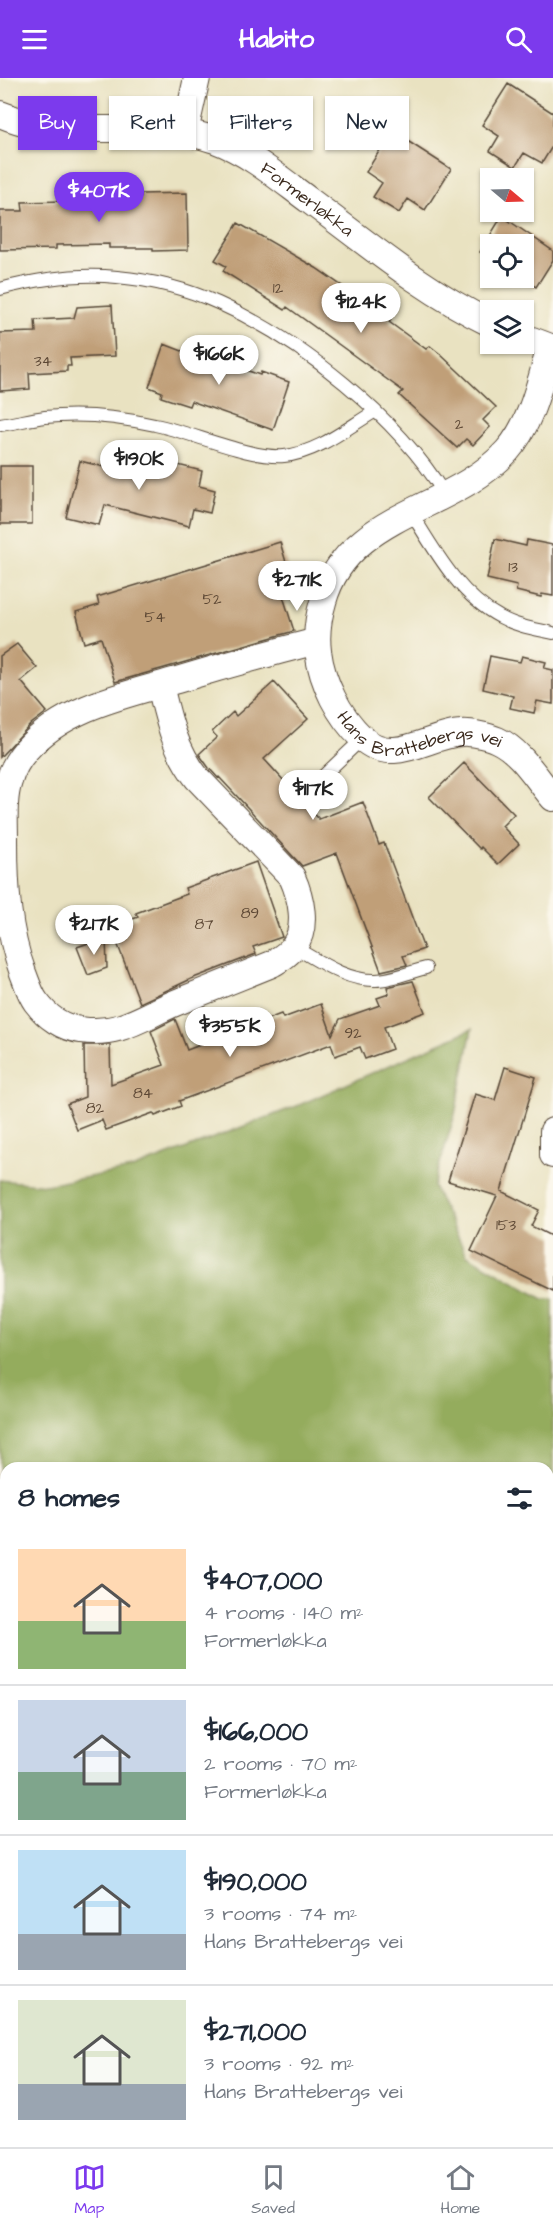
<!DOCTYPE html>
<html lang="en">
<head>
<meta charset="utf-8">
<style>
  :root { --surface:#fff; --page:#f6f6f7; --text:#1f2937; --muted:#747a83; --line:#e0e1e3; --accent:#7c3aed }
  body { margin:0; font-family:"Architects Daughter",sans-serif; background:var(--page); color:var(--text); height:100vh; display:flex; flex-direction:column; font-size:22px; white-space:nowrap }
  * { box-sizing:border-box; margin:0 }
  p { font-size:20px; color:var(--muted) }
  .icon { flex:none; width:33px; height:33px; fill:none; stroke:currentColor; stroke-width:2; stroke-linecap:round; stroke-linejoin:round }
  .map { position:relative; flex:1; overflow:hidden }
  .panel { position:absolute; left:0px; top:1384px; width:554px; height:686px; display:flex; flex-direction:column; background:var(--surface); border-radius:18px 18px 0 0; box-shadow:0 2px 4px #0004 }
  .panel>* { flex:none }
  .top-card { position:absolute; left:18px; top:18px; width:518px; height:54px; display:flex; gap:12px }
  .needle { width:39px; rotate:109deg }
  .buttons { position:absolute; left:480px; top:90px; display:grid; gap:12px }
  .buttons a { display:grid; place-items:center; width:54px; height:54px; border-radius:0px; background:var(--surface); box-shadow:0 2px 4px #0004; font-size:30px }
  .price { position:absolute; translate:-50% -51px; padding:0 14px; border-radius:21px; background:#fff; color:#222; font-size:20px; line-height:39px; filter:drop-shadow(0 2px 3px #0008) }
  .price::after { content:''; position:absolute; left:50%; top:36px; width:18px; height:14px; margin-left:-9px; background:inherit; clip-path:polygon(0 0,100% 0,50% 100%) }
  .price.selected { background:var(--accent); color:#fff }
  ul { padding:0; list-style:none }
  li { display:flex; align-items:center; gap:18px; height:150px; padding:0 18px }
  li+li { border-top:2px solid var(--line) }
  li span { display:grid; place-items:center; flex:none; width:168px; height:120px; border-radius:0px; color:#555 }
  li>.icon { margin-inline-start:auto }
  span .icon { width:72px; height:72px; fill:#fffc; stroke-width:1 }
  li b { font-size:26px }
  h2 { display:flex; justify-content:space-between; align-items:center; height:72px; padding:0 18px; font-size:26px }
  .chip { padding:0 21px; border-radius:0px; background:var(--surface); box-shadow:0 2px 4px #0004; font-size:21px; line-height:54px }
  .chip.selected { background:var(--accent); color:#fff }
  header { display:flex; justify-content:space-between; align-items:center; height:78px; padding:0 18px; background:var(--accent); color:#fff; font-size:27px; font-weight:700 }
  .tab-bar { display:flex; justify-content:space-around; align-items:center; height:84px; border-top:2px solid var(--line); background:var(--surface); font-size:16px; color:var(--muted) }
  .tab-bar a { display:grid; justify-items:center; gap:3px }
  .tab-bar .selected { color:var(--accent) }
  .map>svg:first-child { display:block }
  .forest { fill:#94ac5d; stroke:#686b3e; stroke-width:1.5 }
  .building { fill:#c09f78 }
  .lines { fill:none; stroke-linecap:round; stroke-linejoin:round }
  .service-casing { stroke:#554636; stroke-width:14 }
  .minor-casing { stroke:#554636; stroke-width:28 }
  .tertiary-casing { stroke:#554636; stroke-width:34 }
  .service { stroke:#fff; stroke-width:12 }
  .minor { stroke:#fff; stroke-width:26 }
  .tertiary { stroke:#fff; stroke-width:32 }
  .labels { text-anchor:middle; stroke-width:4.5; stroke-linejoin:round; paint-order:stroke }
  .number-label { font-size:15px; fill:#5c4734 }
  .street-label { font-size:18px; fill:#3b2a1e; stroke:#fbf7ec }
</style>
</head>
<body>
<header><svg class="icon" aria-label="menu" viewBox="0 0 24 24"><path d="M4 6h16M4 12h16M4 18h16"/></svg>Habito<svg class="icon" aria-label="search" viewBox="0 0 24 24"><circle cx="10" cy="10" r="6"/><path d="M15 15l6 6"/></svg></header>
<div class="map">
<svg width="553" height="2069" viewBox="0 0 553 2069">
  <rect width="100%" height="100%" fill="#fbf7ec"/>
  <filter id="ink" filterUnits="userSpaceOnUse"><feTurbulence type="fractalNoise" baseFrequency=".0167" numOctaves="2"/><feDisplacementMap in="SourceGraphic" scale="12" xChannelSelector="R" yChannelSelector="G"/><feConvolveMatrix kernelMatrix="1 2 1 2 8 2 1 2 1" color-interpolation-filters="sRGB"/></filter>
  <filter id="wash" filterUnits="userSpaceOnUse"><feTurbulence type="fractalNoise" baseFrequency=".008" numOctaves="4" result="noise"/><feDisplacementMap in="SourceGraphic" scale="24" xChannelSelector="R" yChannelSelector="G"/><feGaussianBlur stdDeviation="1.35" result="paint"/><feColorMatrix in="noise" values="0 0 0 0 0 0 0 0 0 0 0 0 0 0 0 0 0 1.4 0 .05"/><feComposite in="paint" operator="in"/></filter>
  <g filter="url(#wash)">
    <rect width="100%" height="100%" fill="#e9e2c1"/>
    <path class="forest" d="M472,951L455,1036L433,1108L467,1177L543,1221H553V1572L548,1573V1390H6V2064H548V1761H553V2069H0V1102L46,1107L132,1091L297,1028Z"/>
    <g id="blocks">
      <path class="building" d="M508,6L553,35V67L542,85L524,75L515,89L490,73L499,58L482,47Z
        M392,53L451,91L425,132L408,121L399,135L373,119L382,105L366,94Z
        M187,115L188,172L153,173V170H109V166L56,167V171L0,172V133H23L22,124L66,123V120L141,119V116Z
        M502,138L553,173V182L536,209L520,200H524V166H490V181L480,174Z
        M238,145L316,190L391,242L389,244L426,271L430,268L439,275L496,329L483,342L490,349L473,367L466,361L457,370L399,317L403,313L287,229L285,232L223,193L226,188L215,182Z
        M112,227L115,278L70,280L71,288H67V293L29,295L30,311L0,313V255L36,254L35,242L74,240L77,229Z
        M164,266L190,276L191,273L260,297L261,294L289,304L273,352L191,323L189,328L161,319L162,314L149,309Z
        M126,374L202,393L199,408L215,412L210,435L193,431L189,448L105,427L99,447L66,439L80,383L121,393Z
        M0,388H32V446H0Z
        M495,461L526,468L527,462L553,467V518L542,516L541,519L516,513L517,508L487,501Z
        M280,464L294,511L282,515L294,553L115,604L101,560L84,565L76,534L99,527L97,519Z
        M17,566L37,590L21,603L47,634L31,646L0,679V578Z
        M490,578L520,584L522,578L546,584L544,590L553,592V626L537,623L534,635L510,630L513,618L483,611Z
        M274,604L308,641L264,681L319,741L363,724L379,767L384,765L424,871L403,878L407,887L381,893L337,775L302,788L219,699L218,700L209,690L199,676L217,659L212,654L233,634L236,638Z
        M464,685L514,736L502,748L519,766L498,786L481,769L480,771L429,719Z
        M256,784L282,859L253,869L256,876L191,901L140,925L111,849L138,839L136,835L187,816L185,810Z
        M106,859L107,890L88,897L77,869Z
        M413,903L425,934L384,949L392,971L365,981L360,969L335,978L331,966L179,1023L181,1028L155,1038L153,1035L106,1052L102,1042L77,1052L67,1026L85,1019L84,967H110L111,1006L164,987L151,953L175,941L187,972L281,936L283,940L321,926L332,957L340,941L380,927L377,920L389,916L387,909Z
        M505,989L536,999L501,1113L539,1132L531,1148L553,1159V1213L471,1173L497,1118L448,1103L475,1016L495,1022Z"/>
    </g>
  </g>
  <g filter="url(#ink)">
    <use href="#blocks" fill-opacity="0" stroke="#554636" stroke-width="1.5"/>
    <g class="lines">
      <g class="service-casing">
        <path id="service" d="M0,211C38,201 77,195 117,199C151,202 187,211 218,225C300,261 398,340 445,417
          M0,347C15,345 30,341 45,339C82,335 119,339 155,347C191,354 250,381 284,378C317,375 347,350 374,334
          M410,433C434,471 458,517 500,539C516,548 535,551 553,555
          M324,697L363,660
          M294,869C319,883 346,903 376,902C391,902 410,894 426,890"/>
      </g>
      <g class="minor-casing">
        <g id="minor">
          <path id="s1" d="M0,36C24,46 50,51 75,51C123,52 169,46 215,62C250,75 280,101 310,123C368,166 425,214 490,245"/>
          <path d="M185,54L197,0"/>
          <path d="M524,259L553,270"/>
          <path id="s2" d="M550,269C540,304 532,345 507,373C452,434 347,434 323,524C318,540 316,556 318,573C322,605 339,638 362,660C393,689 428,657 461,655C470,654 488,658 497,662C520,672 537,701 553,720"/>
          <path d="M160,607C168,641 175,672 197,700L292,799C301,819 308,849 294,868C289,876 280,881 272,886C239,899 207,912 175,925C142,939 119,958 81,952C63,950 47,939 36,924C30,916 27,905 23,895C7,852 5,807 5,762C5,743 3,721 9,703C12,692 19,680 26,672C64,629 125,617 177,602C223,588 270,575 317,563"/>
          <path d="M553,1053V1077"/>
        </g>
      </g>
      <g class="tertiary-casing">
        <path id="tertiary" d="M0,1787L6,1789
          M548,1811L553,1812"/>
      </g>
      <use href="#service" class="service"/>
      <use href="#minor" class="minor"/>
      <use href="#tertiary" class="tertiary"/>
    </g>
  </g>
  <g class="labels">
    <g class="number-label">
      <text x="278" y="215">12</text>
      <text x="43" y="288">34</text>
      <text x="459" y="351">2</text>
      <text x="513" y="494">13</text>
      <text x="212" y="526">52</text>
      <text x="155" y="544">54</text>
      <text x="250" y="840">89</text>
      <text x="204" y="851">87</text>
      <text x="353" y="960">92</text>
      <text x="143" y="1020">84</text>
      <text x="95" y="1035">82</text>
      <text x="506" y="1152">153</text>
    </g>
    <g class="street-label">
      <text dy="6" stroke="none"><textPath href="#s1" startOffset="328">Formerløkka</textPath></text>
      <text dy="6" stroke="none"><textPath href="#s2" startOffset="564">Hans Brattebergs vei</textPath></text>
    </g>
  </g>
</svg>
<div class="buttons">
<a><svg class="needle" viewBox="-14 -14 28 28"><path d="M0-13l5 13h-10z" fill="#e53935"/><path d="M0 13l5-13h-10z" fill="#747a83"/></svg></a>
<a><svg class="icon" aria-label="locate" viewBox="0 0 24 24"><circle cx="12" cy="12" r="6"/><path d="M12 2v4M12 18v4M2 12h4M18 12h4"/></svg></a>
<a><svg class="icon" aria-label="layers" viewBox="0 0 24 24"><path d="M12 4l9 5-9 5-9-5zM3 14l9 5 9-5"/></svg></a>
</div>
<b class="price selected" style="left:99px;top:145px">$407K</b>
<b class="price" style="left:361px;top:256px">$124K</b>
<b class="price" style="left:219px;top:308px">$166K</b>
<b class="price" style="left:139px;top:413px">$190K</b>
<b class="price" style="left:297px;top:534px">$271K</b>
<b class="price" style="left:313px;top:743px">$117K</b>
<b class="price" style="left:94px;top:878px">$217K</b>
<b class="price" style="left:230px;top:980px">$355K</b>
<div class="top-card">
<a class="chip selected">Buy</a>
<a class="chip">Rent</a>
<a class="chip">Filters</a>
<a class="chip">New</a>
</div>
<section class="panel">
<h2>8 homes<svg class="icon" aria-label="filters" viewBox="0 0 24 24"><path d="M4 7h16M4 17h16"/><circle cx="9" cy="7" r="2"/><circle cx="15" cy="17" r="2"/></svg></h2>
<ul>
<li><span style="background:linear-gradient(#ffd9b3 60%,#8fb573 0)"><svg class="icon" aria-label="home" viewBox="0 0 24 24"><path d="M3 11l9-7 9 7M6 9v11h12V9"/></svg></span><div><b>$407,000</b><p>4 rooms · 140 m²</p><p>Formerløkka</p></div></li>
<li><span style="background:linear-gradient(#c9d6e8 60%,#7fa58c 0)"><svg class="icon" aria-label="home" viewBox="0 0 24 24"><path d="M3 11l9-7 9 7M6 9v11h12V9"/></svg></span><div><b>$166,000</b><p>2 rooms · 70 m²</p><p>Formerløkka</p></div></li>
<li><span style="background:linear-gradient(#bfe0f5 70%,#9aa5b1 0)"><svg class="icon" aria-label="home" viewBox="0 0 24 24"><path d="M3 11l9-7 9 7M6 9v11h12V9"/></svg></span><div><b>$190,000</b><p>3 rooms · 74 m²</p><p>Hans Brattebergs vei</p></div></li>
<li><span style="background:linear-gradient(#dfe7d0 70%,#9aa5b1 0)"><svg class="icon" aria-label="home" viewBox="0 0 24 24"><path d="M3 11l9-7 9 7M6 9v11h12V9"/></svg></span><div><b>$271,000</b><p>3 rooms · 92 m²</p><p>Hans Brattebergs vei</p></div></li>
</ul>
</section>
</div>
<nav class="tab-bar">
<a class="selected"><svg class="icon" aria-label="map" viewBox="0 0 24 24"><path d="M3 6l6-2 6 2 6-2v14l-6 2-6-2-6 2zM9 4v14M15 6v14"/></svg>Map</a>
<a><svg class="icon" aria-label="saved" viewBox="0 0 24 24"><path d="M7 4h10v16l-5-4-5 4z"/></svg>Saved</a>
<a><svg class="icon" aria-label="home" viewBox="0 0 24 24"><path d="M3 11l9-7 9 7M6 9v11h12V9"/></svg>Home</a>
</nav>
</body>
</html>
